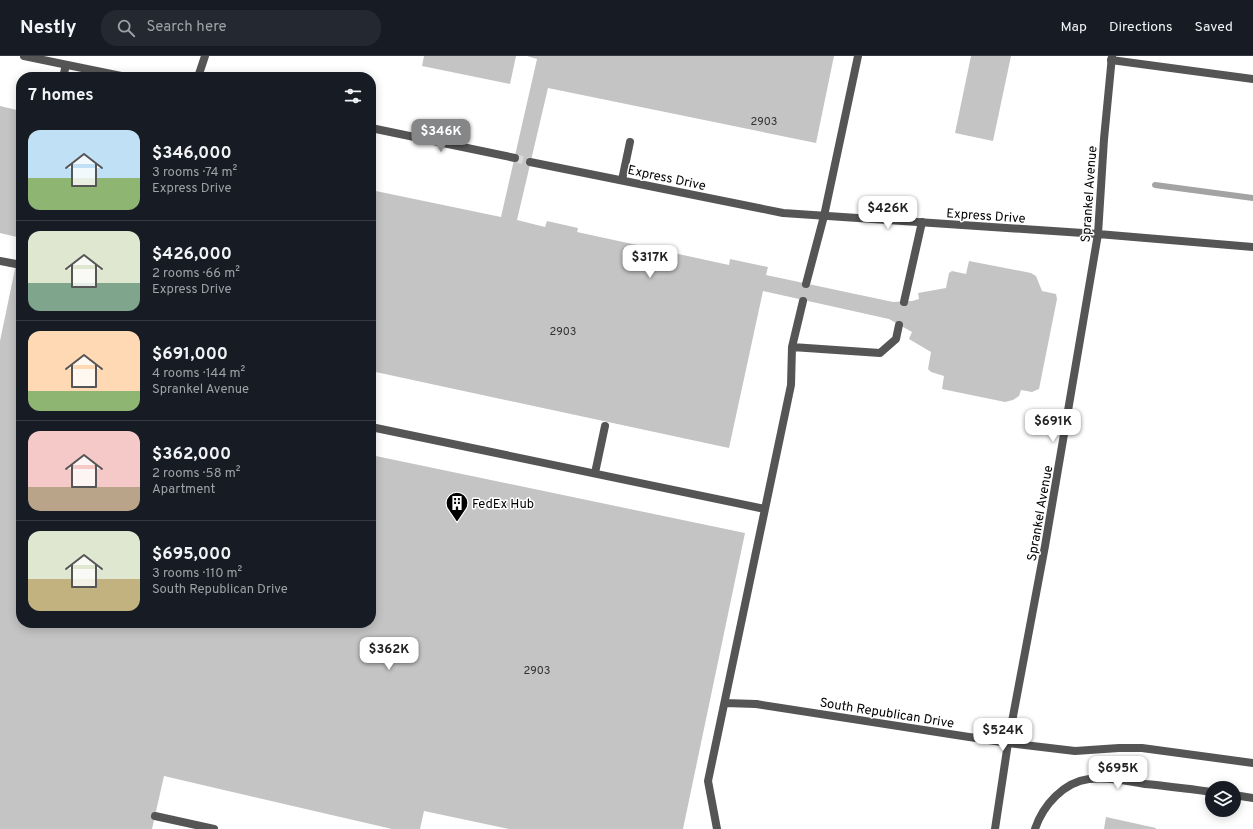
<!DOCTYPE html>
<html lang="en">
<head>
<meta charset="utf-8">
<style>
  :root { --surface:#171b24; --page:#242831; --text:#f1f3f6; --muted:#9ea1a6; --line:#363941; --accent:#858687 }
  body { margin:0; font-family:Overpass,sans-serif; background:var(--page); color:var(--text); height:100vh; display:flex; flex-direction:column; font-size:15px; white-space:nowrap }
  * { box-sizing:border-box; margin:0 }
  p { font-size:13px; color:var(--muted) }
  .icon { flex:none; width:22px; height:22px; fill:none; stroke:currentColor; stroke-width:2; stroke-linecap:round; stroke-linejoin:round }
  .map { position:relative; flex:1; overflow:hidden }
  .drawer { position:absolute; left:16px; top:16px; width:360px; height:556px; display:flex; flex-direction:column; background:var(--surface); border-radius:16px; box-shadow:0 2px 10px #0003 }
  .drawer>* { flex:none }
  .tools { position:absolute; left:1205px; top:725px; display:grid; gap:8px }
  .tools a { display:grid; place-items:center; width:36px; height:36px; border-radius:50%; background:var(--surface); box-shadow:0 2px 10px #0003; font-size:20px }
  .price { position:absolute; translate:-50% -34px; padding:0 9px; border-radius:8px; background:#fff; color:#222; font-size:13px; line-height:26px; filter:drop-shadow(0 1px 2px #0008) }
  .price::after { content:''; position:absolute; left:50%; top:24px; width:12px; height:9px; margin-left:-6px; background:inherit; clip-path:polygon(0 0,100% 0,50% 100%) }
  .price.active { background:var(--accent); color:#fff }
  ul { padding:0; list-style:none }
  li { display:flex; align-items:center; gap:12px; height:100px; padding:0 12px }
  li+li { border-top:1px solid var(--line) }
  li span { display:grid; place-items:center; flex:none; width:112px; height:80px; border-radius:12px; color:#555 }
  li>.icon { margin-inline-start:auto }
  span .icon { width:48px; height:48px; fill:#fffc; stroke-width:1 }
  li b { font-size:17px }
  h2 { display:flex; justify-content:space-between; align-items:center; height:48px; padding:0 12px; font-size:17px }
  header { display:flex; align-items:center; gap:24px; box-sizing:border-box; height:56px; padding:0 20px; background:var(--surface); border-bottom:1px solid var(--line) }
  header strong { font-size:19px }
  nav { display:flex; gap:22px; margin-inline-start:auto; font-size:14px }
  .search { width:280px; height:36px; background:var(--page); display:flex; align-items:center; gap:10px; box-sizing:border-box; padding:0 14px; border-radius:16px; color:var(--muted); font-size:15px }
  .map>svg:first-child { display:block }
  .lines { fill:none; stroke-linecap:round; stroke-linejoin:round }
  .stream { stroke:#a3a3a3; stroke-width:6 }
  .building { fill:#c4c4c4 }
  .street-tunnel { stroke:#d9d9d9; stroke-width:8; stroke-dasharray:8 4; stroke-linecap:butt }
  .lane { stroke:#555; stroke-width:8 }
  .street { stroke:#555; stroke-width:8 }
  .labels { text-anchor:middle; stroke-width:3; stroke-linejoin:round; paint-order:stroke }
  .number-label { font-size:11px; fill:#313131 }
  .street-label { font-size:13px; fill:#000; stroke:#fff }
  .poi-label { font-size:13px; fill:#000; stroke:#fff; text-anchor:start }
</style>
</head>
<body>
<header>
<strong>Nestly</strong>
<div class="search"><svg class="icon" aria-label="search" viewBox="0 0 24 24"><circle cx="10" cy="10" r="6"/><path d="M15 15l6 6"/></svg>Search here</div>
<nav><a>Map</a><a>Directions</a><a>Saved</a></nav>
</header>
<div class="map">
<svg width="1253" height="773" viewBox="0 0 1253 773">
  <rect width="100%" height="100%" fill="#fff"/>
  <g class="lines">
    <path class="stream" d="M1155,129L1253,142"/>
  </g>
  <path class="building" d="M424,0H516L510,28L422,10Z
    M527,0H834L816,87L548,32L517,164L545,171L547,165L578,172L577,176L729,209L730,203L768,211L766,219L893,246L912,245L919,243L918,237L946,232L949,217L952,215L966,218L969,205L1031,217L1036,220L1042,235L1056,238L1057,243L1039,333L1032,336L1021,334L1019,340L1013,344L1005,346L942,333L944,320L931,316L928,313L931,296L909,283L912,276L889,263L763,235L729,392L371,315V134L501,161L537,3Z
    M971,0H1011L993,85L955,77Z
    M0,50L21,55V182L0,177Z
    M20,189L21,567H371V399L745,477L683,773H509L424,755L420,773H392L164,720L152,773H0V285Z
    M1106,761L1156,772V773H1104Z"/>
  <g class="lines">
    <path class="street-tunnel" d="M515,102L530,106"/>
    <path class="lane" d="M1111,4L1253,23
      M63,21L66,9
      M198,21L205,0
      M622,124L630,86
      M0,205L16,208
      M806,228L824,160L858,0
      M904,246L922,166
      M792,291L880,297L896,283L899,269
      M371,371L765,453
      M595,417L605,370
      M725,647L756,648
      M155,760L214,773
      M717,773L708,725L791,329L792,291L803,245"/>
    <path class="street" d="M24,0L126,21
      M371,72L515,102
      M530,106L783,157L1098,178L1253,191
      M756,648L1008,687L1075,695L1119,692H1142L1253,707
      M1234,739L1253,742
      M995,773L1008,687L1045,490L1098,178L1104,83L1112,0
      M1035,773C1043,749 1064,726 1089,723C1108,721 1127,725 1145,728C1167,730 1190,733 1212,736"/>
  </g>
  <defs>
    <g id="building-pin" transform="scale(1.15)"><path d="M0 17L-7.5 6A9.5 9.5 0 1 1 7.5 6Z" fill="#000" stroke="#fff"/><path d="M-4-6H4V6H1V3H-1V6H-4ZM-2.5-4.3h1.7v1.8h-1.7ZM.8-4.3h1.7v1.8H.8ZM-2.5-1h1.7V.8h-1.7ZM.8-1h1.7V.8H.8Z" fill="#fff"/></g>
  </defs>
  <g fill-rule="evenodd">
    <use href="#building-pin" x="457" y="447"/>
  </g>
  <g class="labels">
    <g class="number-label">
      <text x="764" y="69">2903</text>
      <text x="563" y="279">2903</text>
      <text x="537" y="618">2903</text>
    </g>
    <g class="street-label">
      <text transform="translate(667 121) rotate(12)" y="5">Express Drive</text>
      <text transform="translate(1088 138) rotate(-86)" y="5">Sprankel Avenue</text>
      <text transform="translate(986 159) rotate(4)" y="5">Express Drive</text>
      <text transform="translate(1039 457) rotate(-80)" y="5">Sprankel Avenue</text>
      <text transform="translate(887 656) rotate(9)" y="5">South Republican Drive</text>
    </g>
    <g class="poi-label">
      <text x="472" y="452">FedEx Hub</text>
    </g>
  </g>
</svg>
<div class="tools">
<a><svg class="icon" aria-label="layers" viewBox="0 0 24 24"><path d="M12 4l9 5-9 5-9-5zM3 14l9 5 9-5"/></svg></a>
</div>
<b class="price active" style="left:441px;top:97px">$346K</b>
<b class="price" style="left:888px;top:174px">$426K</b>
<b class="price" style="left:650px;top:223px">$317K</b>
<b class="price" style="left:1053px;top:387px">$691K</b>
<b class="price" style="left:389px;top:615px">$362K</b>
<b class="price" style="left:1003px;top:696px">$524K</b>
<b class="price" style="left:1118px;top:734px">$695K</b>
<section class="drawer">
<h2>7 homes<svg class="icon" aria-label="filters" viewBox="0 0 24 24"><path d="M4 7h16M4 17h16"/><circle cx="9" cy="7" r="2"/><circle cx="15" cy="17" r="2"/></svg></h2>
<ul>
<li><span style="background:linear-gradient(#bfe0f5 60%,#8fb573 0)"><svg class="icon" aria-label="home" viewBox="0 0 24 24"><path d="M3 11l9-7 9 7M6 9v11h12V9"/></svg></span><div><b>$346,000</b><p>3 rooms · 74 m²</p><p>Express Drive</p></div></li>
<li><span style="background:linear-gradient(#dfe7d0 65%,#7fa58c 0)"><svg class="icon" aria-label="home" viewBox="0 0 24 24"><path d="M3 11l9-7 9 7M6 9v11h12V9"/></svg></span><div><b>$426,000</b><p>2 rooms · 66 m²</p><p>Express Drive</p></div></li>
<li><span style="background:linear-gradient(#ffd9b3 75%,#8fb573 0)"><svg class="icon" aria-label="home" viewBox="0 0 24 24"><path d="M3 11l9-7 9 7M6 9v11h12V9"/></svg></span><div><b>$691,000</b><p>4 rooms · 144 m²</p><p>Sprankel Avenue</p></div></li>
<li><span style="background:linear-gradient(#f6c9c9 70%,#b9a48a 0)"><svg class="icon" aria-label="home" viewBox="0 0 24 24"><path d="M3 11l9-7 9 7M6 9v11h12V9"/></svg></span><div><b>$362,000</b><p>2 rooms · 58 m²</p><p>Apartment</p></div></li>
<li><span style="background:linear-gradient(#dfe7d0 60%,#c2b280 0)"><svg class="icon" aria-label="home" viewBox="0 0 24 24"><path d="M3 11l9-7 9 7M6 9v11h12V9"/></svg></span><div><b>$695,000</b><p>3 rooms · 110 m²</p><p>South Republican Drive</p></div></li>
</ul>
</section>
</div>
</body>
</html>
